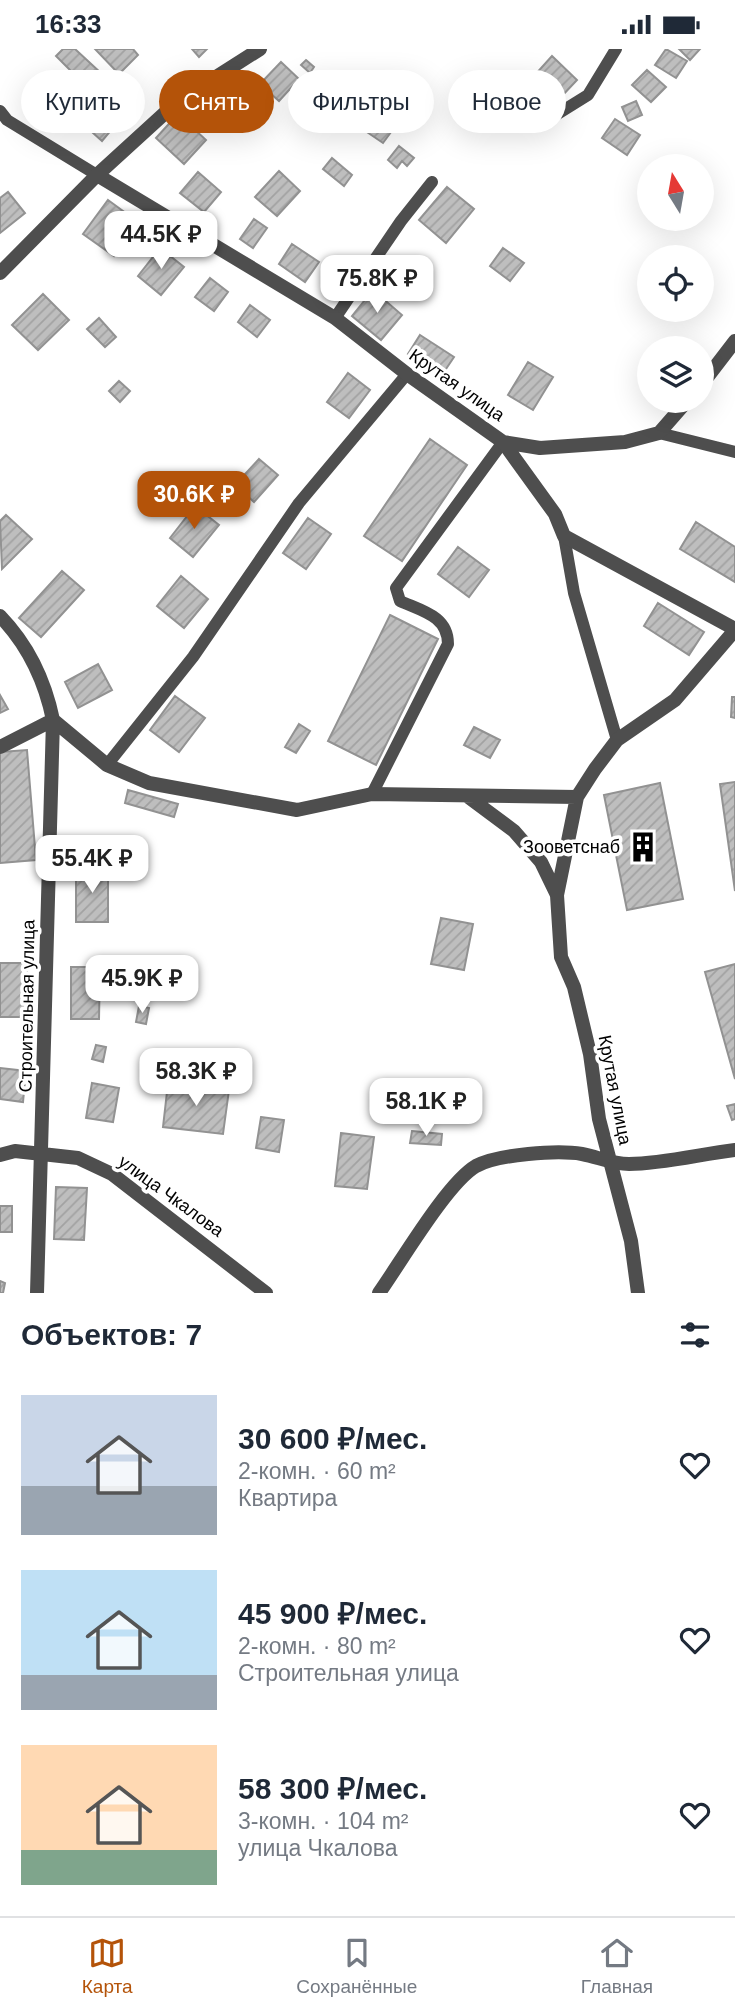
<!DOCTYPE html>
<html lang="ru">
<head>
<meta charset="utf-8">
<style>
  :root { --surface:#fff; --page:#f6f6f7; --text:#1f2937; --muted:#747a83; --line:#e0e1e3; --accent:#b45309 }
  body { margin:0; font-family:Helvetica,sans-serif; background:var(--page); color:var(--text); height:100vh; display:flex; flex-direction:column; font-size:26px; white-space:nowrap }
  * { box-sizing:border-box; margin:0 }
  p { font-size:23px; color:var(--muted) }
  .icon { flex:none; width:38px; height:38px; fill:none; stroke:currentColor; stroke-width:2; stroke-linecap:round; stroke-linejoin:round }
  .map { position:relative; height:1244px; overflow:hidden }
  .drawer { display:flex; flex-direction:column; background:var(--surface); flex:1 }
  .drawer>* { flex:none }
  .hud { position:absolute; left:21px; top:21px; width:693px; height:63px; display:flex; gap:14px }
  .needle { width:46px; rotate:349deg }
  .buttons { position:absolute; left:637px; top:105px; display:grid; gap:14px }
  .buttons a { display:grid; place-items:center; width:77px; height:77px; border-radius:50%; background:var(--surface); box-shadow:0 7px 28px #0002; font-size:35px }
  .price { position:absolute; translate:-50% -60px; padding:0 16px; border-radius:14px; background:#fff; color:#222; font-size:23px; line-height:46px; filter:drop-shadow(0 2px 4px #0008) }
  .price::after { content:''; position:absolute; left:50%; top:42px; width:21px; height:16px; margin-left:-10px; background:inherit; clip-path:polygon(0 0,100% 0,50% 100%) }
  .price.current { background:var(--accent); color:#fff }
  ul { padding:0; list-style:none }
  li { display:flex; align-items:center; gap:21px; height:175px; padding:0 21px }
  li span { display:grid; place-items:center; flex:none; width:196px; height:140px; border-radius:0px; color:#555 }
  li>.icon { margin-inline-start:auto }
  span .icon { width:84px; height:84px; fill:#fffc; stroke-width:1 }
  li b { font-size:30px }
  h2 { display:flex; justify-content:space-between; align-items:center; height:84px; padding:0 21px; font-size:30px }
  .tag { padding:0 24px; border-radius:32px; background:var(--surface); box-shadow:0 7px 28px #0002; font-size:24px; line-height:63px }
  .tag.current { background:var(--accent); color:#fff }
  .status { display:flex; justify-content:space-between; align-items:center; height:49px; padding:0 35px; background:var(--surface); direction:ltr }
  .status svg { height:19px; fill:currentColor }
  .tab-bar { display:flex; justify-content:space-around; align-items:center; height:98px; border-top:2px solid var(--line); background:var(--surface); font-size:19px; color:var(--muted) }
  .tab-bar a { display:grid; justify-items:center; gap:4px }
  .tab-bar .current { color:var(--accent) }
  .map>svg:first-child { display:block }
  .building { fill:url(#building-hatch); stroke:#929292; stroke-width:2 }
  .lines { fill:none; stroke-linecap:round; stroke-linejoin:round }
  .lane { stroke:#4e4e4e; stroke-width:12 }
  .street { stroke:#4e4e4e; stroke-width:14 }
  .labels { text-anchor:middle; stroke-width:7; stroke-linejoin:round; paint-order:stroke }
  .street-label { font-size:18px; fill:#000; stroke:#fff }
  .poi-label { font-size:18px; fill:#000; stroke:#fff; text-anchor:end }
</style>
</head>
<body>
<div class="status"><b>16:33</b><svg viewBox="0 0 49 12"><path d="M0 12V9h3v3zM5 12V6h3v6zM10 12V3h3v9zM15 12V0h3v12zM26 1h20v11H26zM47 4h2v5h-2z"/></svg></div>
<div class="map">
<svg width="735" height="1244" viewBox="0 0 735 1244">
  <defs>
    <pattern id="building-hatch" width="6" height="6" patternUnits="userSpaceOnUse" patternTransform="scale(1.75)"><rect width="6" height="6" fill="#bebebe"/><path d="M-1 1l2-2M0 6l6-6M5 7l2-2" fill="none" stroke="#a2a2a2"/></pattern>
  </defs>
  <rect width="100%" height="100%" fill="#fff"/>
  <path class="building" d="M63,0H75L102,25L88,39L56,7Z
    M95,0H133L138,6L119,25Z
    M192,0H207L199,8Z
    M666,0L687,12L676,29L655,16Z
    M679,0H700L690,11Z
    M552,7L577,31L559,50L534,27Z
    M306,11L314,18L310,24L301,16Z
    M281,13L299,30L279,52L260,35Z
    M647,21L666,38L651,53L632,36Z
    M526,33L541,39L535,54L521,48Z
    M98,37L127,62L102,92L73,66Z
    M636,52L642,66L628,72L622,58Z
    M178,65L206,91L184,115L156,89Z
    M368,68L391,83L383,94L361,79Z
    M615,70L640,86L627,106L602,89Z
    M399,97L414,109L407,117L402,112L397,119L388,111Z
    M332,109L352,126L344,137L323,120Z
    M279,122L300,142L277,167L255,148Z
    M198,123L221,143L204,163L180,144Z
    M447,138L474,160L446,194L419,171Z
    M8,143L25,164L0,184V149Z
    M108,151L138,173L114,207L83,185Z
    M254,170L267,179L253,199L240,190Z
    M292,195L319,213L305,233L279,215Z
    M160,199L184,218L161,246L138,227Z
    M503,199L524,214L510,232L490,217Z
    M210,229L228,243L214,262L195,248Z
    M373,241L402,266L381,291L352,267Z
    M43,245L69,271L38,301L12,276Z
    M250,256L270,271L257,288L238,273Z
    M99,269L116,288L105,298L87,280Z
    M420,286L454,308L442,326L408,305Z
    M528,313L553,328L533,361L508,346Z
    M348,324L370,341L349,369L327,353Z
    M119,332L130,342L120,353L109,342Z
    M430,390L467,416L402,512L364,487Z
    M259,410L278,426L254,453L235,436Z
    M195,457L219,476L193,508L170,489Z
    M6,466L32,490L2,520L0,472Z
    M308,469L331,485L306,520L283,504Z
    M696,473L735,498V533L680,500Z
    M458,498L489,521L469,548L438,525Z
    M62,522L84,541L41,588L19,569Z
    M181,527L208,550L184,579L157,557Z
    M658,554L704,583L689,606L644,577Z
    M390,566L438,590L376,716L328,692Z
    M98,615L112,641L78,659L65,633Z
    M0,646L8,660L0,664Z
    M175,647L205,669L179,703L150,681Z
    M732,648H735V669L731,668Z
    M299,675L310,682L296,704L285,698Z
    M474,678L500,691L490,709L464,696Z
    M27,701L36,811L0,814V703Z
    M735,733V842L720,735Z
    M660,734L683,850L627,861L604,746Z
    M128,741L178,755L174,768L125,754Z
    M107,788L108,799L91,801L90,789Z
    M76,818H108V873H76Z
    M441,869L473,875L464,921L431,915Z
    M0,914H27L26,968H0Z
    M735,915V1030L705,923Z
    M71,918H100L99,970H71Z
    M139,957L149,959L146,975L136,973Z
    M96,996L106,998L103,1013L92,1010Z
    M0,1019L26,1022L23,1053L0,1050Z
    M92,1034L119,1039L113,1073L86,1069Z
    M168,1034L229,1041L223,1085L163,1078Z
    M735,1055V1070L732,1071L727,1057Z
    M261,1068L284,1071L279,1103L256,1099Z
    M412,1082L442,1085L441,1096L410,1094Z
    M341,1084L374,1088L367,1140L335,1137Z
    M56,1138L87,1139L84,1191L54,1190Z
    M0,1157H12V1183H0Z
    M0,1232L5,1234L3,1244H0Z"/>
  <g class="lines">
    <path class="lane" d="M0,62L7,71L97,126
      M543,74L588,46L616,0
      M335,269L401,172L432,133
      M659,384L735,403
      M564,487L574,544L617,691
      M107,716L193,608L299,454L407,325
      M372,745L448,595C448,567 422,562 400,552L396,539L503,393"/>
    <path class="street" d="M97,126L335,269L407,325L503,393L540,399L625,393L659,384L687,352
      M0,224L97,126L177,53L260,0
      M702,335L735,292
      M503,393L555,465L564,487L735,580
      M0,567C28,596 45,632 53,671L37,1244
      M53,671L107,716L149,734L297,761L372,745L577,748
      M0,698L53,671
      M467,747L514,782L541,813L557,846L561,908L574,938L590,1005L599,1070L631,1192L638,1244
      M557,846L577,748L595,720L617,691L675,651L735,581
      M0,1106L15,1102L78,1109L112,1125L266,1244
      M379,1244C401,1213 447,1134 476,1117C498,1105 558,1101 582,1105C598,1108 612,1115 629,1115C663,1115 701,1105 735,1101"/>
  </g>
  <defs>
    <g id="building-bare" transform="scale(2.415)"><path d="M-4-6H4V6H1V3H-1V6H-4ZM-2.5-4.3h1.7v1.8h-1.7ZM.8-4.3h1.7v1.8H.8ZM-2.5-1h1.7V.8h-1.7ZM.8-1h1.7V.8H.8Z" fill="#000" stroke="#fff" stroke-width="2.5" paint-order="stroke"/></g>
  </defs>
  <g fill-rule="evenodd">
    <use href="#building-bare" x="643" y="798"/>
  </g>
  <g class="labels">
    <g class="street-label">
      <text transform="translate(457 336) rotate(35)" y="6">Крутая улица</text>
      <text transform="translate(27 957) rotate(-89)" y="6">Строительная улица</text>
      <text transform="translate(615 1041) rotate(79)" y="6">Крутая улица</text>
      <text transform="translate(171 1147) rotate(36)" y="6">улица Чкалова</text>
    </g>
    <g class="poi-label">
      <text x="620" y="804">Зооветснаб</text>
    </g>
  </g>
</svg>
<div class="buttons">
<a><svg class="needle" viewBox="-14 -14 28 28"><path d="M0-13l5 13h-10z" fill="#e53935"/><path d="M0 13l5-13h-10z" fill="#747a83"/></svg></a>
<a><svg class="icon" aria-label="locate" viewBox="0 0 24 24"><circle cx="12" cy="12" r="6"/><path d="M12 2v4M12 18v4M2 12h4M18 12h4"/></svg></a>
<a><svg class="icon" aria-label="layers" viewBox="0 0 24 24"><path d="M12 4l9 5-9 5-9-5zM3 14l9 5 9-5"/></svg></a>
</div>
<b class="price" style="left:161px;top:222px">44.5K ₽</b>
<b class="price" style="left:377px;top:266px">75.8K ₽</b>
<b class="price current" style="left:194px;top:482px">30.6K ₽</b>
<b class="price" style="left:92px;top:846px">55.4K ₽</b>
<b class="price" style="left:142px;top:966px">45.9K ₽</b>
<b class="price" style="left:196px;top:1059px">58.3K ₽</b>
<b class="price" style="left:426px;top:1089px">58.1K ₽</b>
<div class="hud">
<a class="tag">Купить</a>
<a class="tag current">Снять</a>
<a class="tag">Фильтры</a>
<a class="tag">Новое</a>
</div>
</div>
<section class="drawer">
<h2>Объектов: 7<svg class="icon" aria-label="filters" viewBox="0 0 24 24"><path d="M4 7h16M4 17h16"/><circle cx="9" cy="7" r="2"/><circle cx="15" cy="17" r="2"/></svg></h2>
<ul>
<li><span style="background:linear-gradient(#c9d6e8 65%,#9aa5b1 0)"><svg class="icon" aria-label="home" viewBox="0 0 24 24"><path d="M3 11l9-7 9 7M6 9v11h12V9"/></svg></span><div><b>30 600 ₽/мес.</b><p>2-комн. · 60 m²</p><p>Квартира</p></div><svg class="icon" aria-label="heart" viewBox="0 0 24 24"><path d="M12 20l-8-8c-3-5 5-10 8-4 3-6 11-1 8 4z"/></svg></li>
<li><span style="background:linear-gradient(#bfe0f5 75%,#9aa5b1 0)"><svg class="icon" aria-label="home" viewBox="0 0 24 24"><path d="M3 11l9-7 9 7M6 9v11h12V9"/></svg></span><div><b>45 900 ₽/мес.</b><p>2-комн. · 80 m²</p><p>Строительная улица</p></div><svg class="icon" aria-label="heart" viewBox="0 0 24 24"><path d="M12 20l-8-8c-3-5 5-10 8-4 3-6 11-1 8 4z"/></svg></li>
<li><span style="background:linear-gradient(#ffd9b3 75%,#7fa58c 0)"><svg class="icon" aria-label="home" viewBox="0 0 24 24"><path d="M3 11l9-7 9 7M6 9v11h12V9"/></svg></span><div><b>58 300 ₽/мес.</b><p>3-комн. · 104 m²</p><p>улица Чкалова</p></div><svg class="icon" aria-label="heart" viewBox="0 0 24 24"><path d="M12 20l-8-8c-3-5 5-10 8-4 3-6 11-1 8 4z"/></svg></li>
</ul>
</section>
<nav class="tab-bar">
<a class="current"><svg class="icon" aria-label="map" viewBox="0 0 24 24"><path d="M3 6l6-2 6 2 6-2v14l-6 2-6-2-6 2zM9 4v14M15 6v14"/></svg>Карта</a>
<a><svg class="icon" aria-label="saved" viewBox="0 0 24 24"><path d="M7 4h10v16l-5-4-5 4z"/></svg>Сохранённые</a>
<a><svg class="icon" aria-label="home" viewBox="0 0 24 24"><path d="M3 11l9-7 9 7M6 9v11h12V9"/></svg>Главная</a>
</nav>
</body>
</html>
